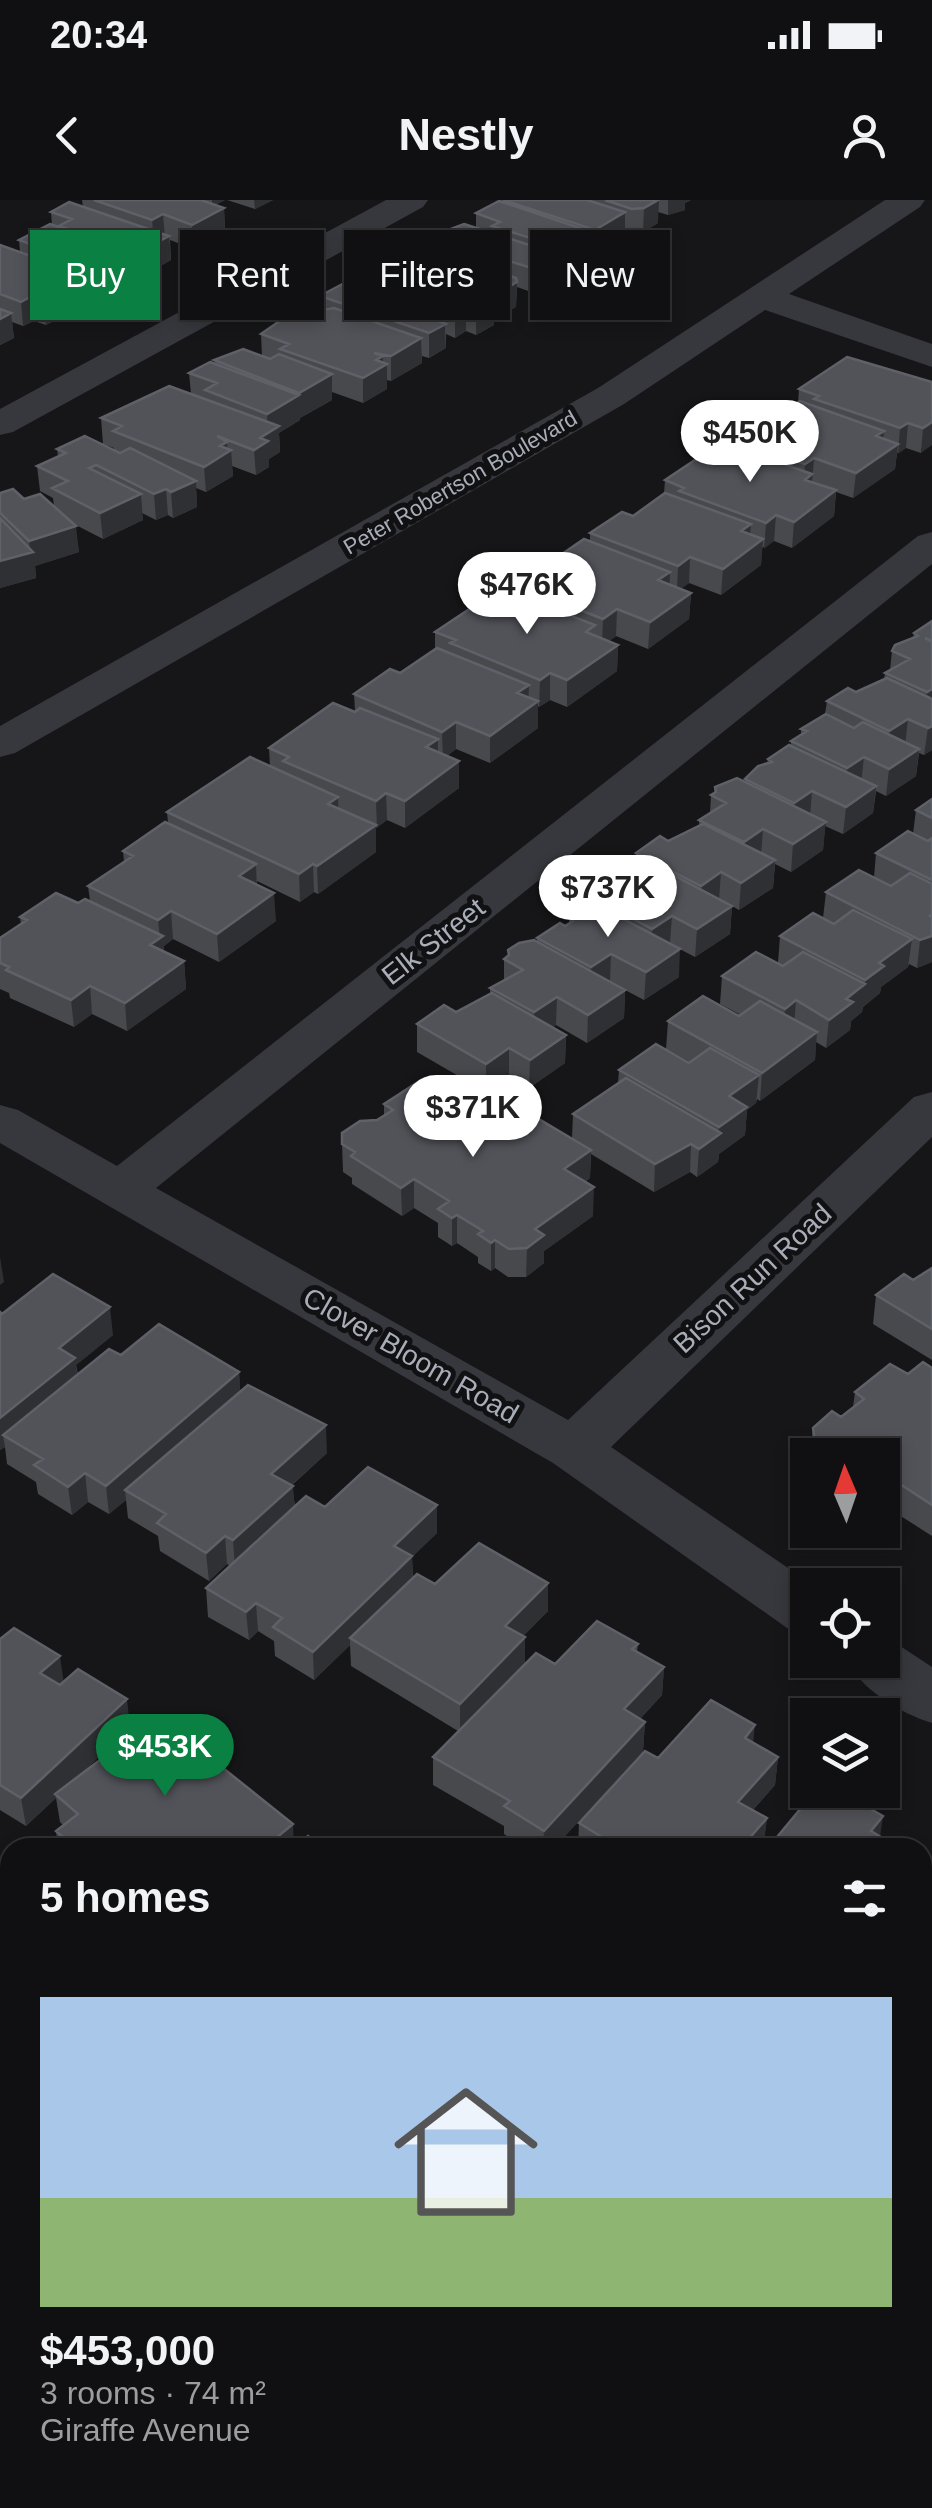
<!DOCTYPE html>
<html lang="en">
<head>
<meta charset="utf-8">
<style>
  :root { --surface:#101012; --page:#19191b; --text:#f1f3f6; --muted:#9c9d9f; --line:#303032; --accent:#0b8043 }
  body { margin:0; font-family:Helvetica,sans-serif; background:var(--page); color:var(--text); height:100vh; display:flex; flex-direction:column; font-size:38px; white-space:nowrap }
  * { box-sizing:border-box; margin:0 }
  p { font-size:32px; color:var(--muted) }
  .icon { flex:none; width:55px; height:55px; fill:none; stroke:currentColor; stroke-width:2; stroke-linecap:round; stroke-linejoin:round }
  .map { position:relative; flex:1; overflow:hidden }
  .panel { position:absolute; left:0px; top:1638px; width:932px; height:672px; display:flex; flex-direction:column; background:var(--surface); border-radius:30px 30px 0 0; box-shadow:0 5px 15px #0003,0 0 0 2px var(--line) }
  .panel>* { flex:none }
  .top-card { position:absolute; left:30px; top:30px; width:872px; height:90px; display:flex; gap:20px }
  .needle { width:65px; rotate:358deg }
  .buttons { position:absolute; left:790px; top:1238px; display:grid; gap:20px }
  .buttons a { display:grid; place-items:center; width:110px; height:110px; border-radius:0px; background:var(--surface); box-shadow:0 5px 15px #0003,0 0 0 2px var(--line); font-size:50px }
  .price { position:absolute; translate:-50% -85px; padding:0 22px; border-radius:35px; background:#fff; color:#222; font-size:32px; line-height:65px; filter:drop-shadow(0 2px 5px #0008) }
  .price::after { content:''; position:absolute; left:50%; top:60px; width:30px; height:22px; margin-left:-15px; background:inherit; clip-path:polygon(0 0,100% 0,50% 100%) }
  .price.selected { background:var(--accent); color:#fff }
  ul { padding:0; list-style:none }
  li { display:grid; align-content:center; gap:20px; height:530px; padding:0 40px }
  li span { display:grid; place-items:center; height:310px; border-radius:0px; color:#555 }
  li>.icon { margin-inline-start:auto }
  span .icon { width:180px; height:180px; fill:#fffc; stroke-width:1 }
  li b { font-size:42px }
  h2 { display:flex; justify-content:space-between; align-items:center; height:120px; padding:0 40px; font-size:42px }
  .tag { padding:0 35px; border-radius:0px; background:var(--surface); box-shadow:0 5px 15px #0003,0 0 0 2px var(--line); font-size:35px; line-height:90px }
  .tag.selected { background:var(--accent); color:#fff }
  .status { display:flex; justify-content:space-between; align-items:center; height:70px; padding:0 50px; background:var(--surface); direction:ltr }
  .status svg { height:28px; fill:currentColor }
  header { display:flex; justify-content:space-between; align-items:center; height:130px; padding:0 40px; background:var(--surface); font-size:45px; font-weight:800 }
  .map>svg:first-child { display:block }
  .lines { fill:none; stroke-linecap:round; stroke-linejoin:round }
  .minor { fill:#37383d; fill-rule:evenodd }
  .wall { fill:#47494d }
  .shaded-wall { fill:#2f3033 }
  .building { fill:#525359; stroke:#5f6168; stroke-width:2.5 }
  .labels { text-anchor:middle; stroke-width:10; stroke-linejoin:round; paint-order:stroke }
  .far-street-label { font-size:22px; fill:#a8adb8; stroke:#111113 }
  .street-label { font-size:28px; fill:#a8adb8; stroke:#111113 }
</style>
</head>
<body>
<div class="status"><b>20:34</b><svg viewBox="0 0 49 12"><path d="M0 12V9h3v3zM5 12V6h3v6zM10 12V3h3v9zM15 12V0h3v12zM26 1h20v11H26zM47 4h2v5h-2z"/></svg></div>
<header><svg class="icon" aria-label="back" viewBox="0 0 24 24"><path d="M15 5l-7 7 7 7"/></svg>Nestly<svg class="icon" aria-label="person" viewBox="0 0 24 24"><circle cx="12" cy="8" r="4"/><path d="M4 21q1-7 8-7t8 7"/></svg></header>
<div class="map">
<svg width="932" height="2308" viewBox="0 0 932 2308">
  <rect width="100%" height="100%" fill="#161618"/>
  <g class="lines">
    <path class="minor" d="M386,0H428L423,7L13,232L0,235V209Z
      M885,0H925L920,7L789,94L932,144V167L765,110L624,204L15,553L0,557V526L598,188Z
      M932,332V364L156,988L568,1220L914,897L932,892V937L611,1247L813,1385H808V1434L787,1428L553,1263L0,943V905L18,910L117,966L918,336Z
      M882,1439L897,1444L932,1467V1523C900,1513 862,1490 846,1460H882Z
      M0,1782L10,1786V1849L0,1845Z
      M510,2300H592L595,2308H513Z"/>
  </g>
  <path class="wall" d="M82,0H225L215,5L224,8L225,32L193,49L170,40L171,60L141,77L133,74L134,77L103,93L79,85L81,107L46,125L34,121L23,126L12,122L14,138L0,145V45L20,52L19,40L52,25L51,12L83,7Z
    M227,0H273L255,9Z
    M500,0H691L685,3V10L668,15L658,12V23L643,32L631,33L625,31V36L618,40L622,66L593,82L551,69V84L531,92L517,87L516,107L502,115L494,116V125L476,135L466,131L455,138L446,134V148L429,158L422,156V163L391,181L387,180V189L363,203L332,192V200L300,218V220L279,233L280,252L269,259V267L256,275L232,266L233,276L206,292L196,288L197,307L173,318L168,315L156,320L142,313L143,320L103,339L74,324L79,352L35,366L36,378L0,388V293L54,306L53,298L40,291L37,266L58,256L57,249L114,250V248L103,244L101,218L191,194L189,173L215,163L214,160L262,156L261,134L321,110L320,96L359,83V80L402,69L401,54L476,27V13Z
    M932,182L921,253L906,248L897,253L895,269L853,298L836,292L834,316L792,348L774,341L762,348L761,365L721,395L689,383L680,389L691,393L689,419L648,449L616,436L609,441L618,445L617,471L567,507L550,500L539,507L538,506V528L490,563L456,549L447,556L459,588L405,628L387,620L376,628V652L318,694L314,692L300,702L257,681V685L276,721L219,762L173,739L164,746V752L184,761L186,789L127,831L92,814L74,827L10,798L9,793L0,789V738L21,724L20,717L90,701L88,686L124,662L123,651L168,623L167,612L270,566L269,548L355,512L354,494L400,473L435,449V432L514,400L517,398V385L590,342V333L633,316L664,294L665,280L740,249V241L798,203L799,189Z
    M932,421V550L924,555L919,553L916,576L886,596L876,591L873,613L843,634L825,626L823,650L791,672L775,664L773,688L739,710L732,706L730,734L695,757L670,744L679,777L644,800L610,782L625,790L624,818L587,843L556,825L553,827L566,835L565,863L529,888L509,876L486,892L417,852V824L456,812L490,794V788L504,780V759L508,756V750L537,742V738L569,724V718L595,703V698L605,691V682L635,666L636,653L668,641L699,626V620L710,613L711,595L714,593L715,587L745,582V579L767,563L768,559L791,546V541L801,535V529L825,514L827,501L856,492L884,479L885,473L890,470L892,451L913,438L914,433Z
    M932,599V762L917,768L909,764L908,767L881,787L880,793L863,807L862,812L851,821L850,830L826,848L816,842L815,860L760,901L757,899L756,903L747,910L745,935L719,954L718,962L697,977L690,972L654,992L591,954L590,978L585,982L593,1016L544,1051V1063L526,1077H508L495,1068L491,1071L478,1063V1057L457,1043L452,1046L438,1037V1023L414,1008L402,1016L352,984V978L343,972L342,944L384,916V904L437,890L521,922L572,938L573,914L618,883L619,870L690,862L666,849L668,821L741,815L720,804L722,776L778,763L780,736L823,718L826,692L874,677L876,653L913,634L916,610Z
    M932,1068V1160L873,1124L876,1095L913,1080Z
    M0,1112L113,1135L76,1165L78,1174L121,1155L239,1172L240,1192L327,1253L292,1285L295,1306L437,1305V1333L412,1357L413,1378L435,1384L548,1383V1411L523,1436L525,1437V1464H555L638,1444L637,1452L664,1467L662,1495L640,1519L645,1522L643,1551L554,1648H524L504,1634V1626L433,1585V1557L458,1531L351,1466L350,1445L314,1480L275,1456L274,1441L258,1431L249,1440L208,1417L206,1388L230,1366L227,1364L209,1381L160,1351L158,1336L128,1318L126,1300L109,1314L88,1302L72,1315L38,1294L36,1282L7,1264L5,1247L0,1250Z
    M932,1168V1336L896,1313L885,1322L882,1320V1255H810L813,1228L841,1217L853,1207L855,1192Z
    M0,1439L130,1527L77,1578L294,1647L323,1648H58L56,1631L63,1625L60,1622L56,1598L26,1626L0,1610Z
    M753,1543L778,1557L775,1585L753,1610L767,1618L763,1648H578L579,1623L658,1558Z
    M922,1729L932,1735V1956L922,1950Z
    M10,2037V2300H309L318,2308H2L0,2306V2046Z
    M827,2300H922L932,2308H825Z"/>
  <path class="shaded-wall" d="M212,0H225L212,6Z
    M254,0H273L255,9Z
    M659,0L658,23L643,32L644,8Z
    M668,0H691L685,3V10L668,15Z
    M224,8L225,32L193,49L192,25Z
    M625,12V36L594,54L595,30Z
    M163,14L165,38L169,36L171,60L141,77L139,52L154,44L152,20Z
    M622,42V66L593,82L594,58Z
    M545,50V62L551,60V84L531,92V68L540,53Z
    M132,52L134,77L103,93L101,69Z
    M506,60V84L517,82L516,107L502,115L494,116V125L476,135V110L489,103L490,69Z
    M78,73L81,107L46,125L44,101L67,79Z
    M32,96L34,121L23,126L21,102Z
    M466,107V131L455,138V113Z
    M11,113L14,138L0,145V119Z
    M444,113L446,148L429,158V133L434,119Z
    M421,138L422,163L391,181V156Z
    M383,156V166L387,164V189L363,203V178L376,160Z
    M332,174V200L300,218L299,193Z
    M299,195L300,220L279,233L280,252L269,259V267L256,275L254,250L260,238L268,233L267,214Z
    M932,222V245L921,253L923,228Z
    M908,223L906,248L898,254L900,228Z
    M884,231L882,255L898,244L895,269L853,298L856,273L876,236Z
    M227,242L228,253L231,250L233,276L206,292L204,267L220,246Z
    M814,258L812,283L803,290L805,264Z
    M196,281L197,307L173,318L171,292Z
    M166,289L168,315L156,320L154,294Z
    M836,290L834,316L792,348L794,322Z
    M141,294L143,320L103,339L100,313Z
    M776,315L774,341L764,349L766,323Z
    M751,324L749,349L763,339L761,365L721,395L723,369L741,331Z
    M76,326L79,352L35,366L36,378L0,388V361L30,352L29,341Z
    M690,357L689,383L677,392L678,366Z
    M670,372L669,398L658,380Z
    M691,393L689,419L648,449L650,422Z
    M617,409L616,436L602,445L603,419Z
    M618,445L617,471L567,507V480Z
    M550,473V500L539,507L540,480Z
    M529,485L528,508L538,501V528L490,563V536L517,493Z
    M932,489V513L923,519L927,492Z
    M908,519L905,546L886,558L889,531Z
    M456,522V549L443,559L442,532Z
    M932,526V550L924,555L928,528Z
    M438,539V566L426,547Z
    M919,549L916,576L886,596L889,569Z
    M864,557L861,584L844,595L847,568Z
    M459,561V588L405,628V601Z
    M876,586L873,613L843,634L846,607Z
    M812,591L810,618L792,631L794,603Z
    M386,593L387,620L377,628L376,601Z
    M338,597L339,624L328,604Z
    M826,622L823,650L791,672L793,644Z
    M376,625V652L318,694L317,666Z
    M763,629L761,656L741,670L744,642Z
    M775,660L773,688L739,710L741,683Z
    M256,664L257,692L239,676Z
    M313,664L314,692L300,702L299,674Z
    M721,672L719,700L699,714L701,686Z
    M274,693L276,721L219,762L217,734Z
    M732,706L730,734L695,757L697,729Z
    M171,711L173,739L164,746L165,764L150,745L160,738L158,720Z
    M932,714V762L917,768L920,740L930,716Z
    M672,716L670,743L650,756L652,729Z
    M912,739L908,767L881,787L880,793L863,807L862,812L851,821L850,830L826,848L829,820L846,799L865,784V780L879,763Z
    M680,749L679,777L644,800L646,772Z
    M611,754L610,782L590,795L591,767Z
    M184,761L186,789L127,831L125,803Z
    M90,786L92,814L74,827L71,800Z
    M625,790L624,818L587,843L588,815Z
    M557,797L556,825L533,840L534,812Z
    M796,800L794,828L782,837L785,809Z
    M817,832L815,860L760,901L762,873Z
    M566,835L565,863L529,888L530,860Z
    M509,848V876L486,892V864Z
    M759,875L756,903L747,910L745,935L719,954L718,962L697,977L699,949L718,935L719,927L729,896Z
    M691,944L690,972L654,992L655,964Z
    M591,950L590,978L563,998L564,969Z
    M414,979V1008L402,1016L401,988Z
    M594,987L593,1016L544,1051V1063L526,1077L527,1048L535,1029Z
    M457,1015V1043L452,1046V1018Z
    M495,1040V1068L491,1071V1043Z
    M0,1057L4,1082L0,1085Z
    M110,1107L113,1135L76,1165L79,1186L3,1235L5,1247L0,1250V1218L59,1148Z
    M239,1172L241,1201L125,1290L126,1300L109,1314L106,1286Z
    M326,1225L327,1253L272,1302L271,1274Z
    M85,1273L88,1302L72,1315L68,1287Z
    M900,1284L896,1313L885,1322L889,1293Z
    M293,1286L295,1315L235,1368L233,1340Z
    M437,1305V1333L412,1357L413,1384L350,1438V1445L314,1480L313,1452L394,1346Z
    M225,1336L227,1364L209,1381L206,1353Z
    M548,1383V1411L505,1455V1426Z
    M256,1403L258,1431L249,1440L246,1412Z
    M525,1437V1466L460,1532V1504Z
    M60,1456L64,1484L45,1501L40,1473Z
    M664,1467L662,1495L622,1538L624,1509Z
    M127,1499L130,1527L58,1596L55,1594L56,1598L26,1626L21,1598Z
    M645,1522L643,1551L554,1648H543L544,1631Z
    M755,1525L752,1554L745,1538Z
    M778,1557L775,1585L735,1630L738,1602Z
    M883,1616L879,1644L871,1631Z
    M767,1618L763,1648H741Z
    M293,1624L294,1648H264Z
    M10,2154V2185L0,2194V2163Z
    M129,2300H159L151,2308H120Z"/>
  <path class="building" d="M94,0H201L224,8L192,25L163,14L152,20Z
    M503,0H587L625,12L595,30Z
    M605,0H658L644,8L632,9Z
    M499,1L622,42L594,58L492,26L500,22L476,13Z
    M69,2L169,36L139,52L59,26L72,19L51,12Z
    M50,24L132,52L101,69L19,40Z
    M464,24L545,50L540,53L551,60L531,68L506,60L499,63L490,69L516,78L517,82L502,91L489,92L409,65L418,60L401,54L418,41Z
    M0,45L78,73L67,79L78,83L44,101L32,96L21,102L0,94Z
    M387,64L494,100L476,110L466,107L455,113L359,80Z
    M350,80L444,113L434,119L446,124L429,133L320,96Z
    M303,105L318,111L334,108L421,138L391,156L374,153L383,156L376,160L387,164L363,178L280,149L289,144L261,134Z
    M0,109L11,113L0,119Z
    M243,149L270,159L279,154L332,174L299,193L214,160Z
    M847,157L932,182V222L923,228L908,223L900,228L814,199L819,196L799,189Z
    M210,162L299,195L267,214L205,190L217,183L189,173Z
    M169,186L279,226L260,238L268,241L254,250L217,236L227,242L220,246L231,250L204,267L113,231L122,226L101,218Z
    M800,201L884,231L876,236L898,244L856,273L814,258L805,264L740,241Z
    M85,236L120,253L130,248L196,281L171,292L166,289L154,294L96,265L89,268L141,294L100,313L52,288L68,281L37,266L66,253L57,249Z
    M716,246L734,252L740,249L812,274L805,280L836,290L794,322L776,315L766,323L679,291L684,288L665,280Z
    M13,289L24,299L40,294L76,326L29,341L0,313V293Z
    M665,293L751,324L741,331L763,339L723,369L690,357L678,366L590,333L622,312L633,316Z
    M0,318L33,352L0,361Z
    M584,339L670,372L658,380L691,393L650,422L617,409L603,419L517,385Z
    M495,392L514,400L520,396L595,425L586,432L618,445L567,480L550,473L540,480L450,443L456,440L435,432Z
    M932,421V441L925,438L932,442V489L927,492L885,473L910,459L892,451L895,445L918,436L914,433Z
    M437,448L529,485L517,493L538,501L490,536L456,522L442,532L354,494L390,469L400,473Z
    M887,478L932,499V526L928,528L908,519L889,531L827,501L848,488L856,492Z
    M333,503L355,512L360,508L438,539L426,547L459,561L405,601L386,593L376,601L283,561L289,557L269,548Z
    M826,514L854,528L863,522L919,549L889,569L864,557L847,568L791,541L807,531L801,529Z
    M789,545L876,586L846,607L812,591L794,603L745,579L758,566L772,562L768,559Z
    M250,557L338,597L328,604L376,625L317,666L313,664L299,674L167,612Z
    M737,578L826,622L793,644L763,629L744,642L699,620L726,603L711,595L716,592L715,587Z
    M932,599V618L916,610Z
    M165,622L256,664L239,676L274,693L217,734L171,711L158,720L88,686L133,656L123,651Z
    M703,624L775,660L741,683L721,672L701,686L636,653L660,636L668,641Z
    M908,631L928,641L932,638V680L876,653Z
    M633,665L663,681L673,675L732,706L697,729L672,716L652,729L595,698L613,686L605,682Z
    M859,670L891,686L910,673L932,684V714L930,716L932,717V736L920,740L826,692Z
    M56,693L78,703L85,699L163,736L150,745L184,761L125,803L90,786L71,800L6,770L9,767L0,763V738L27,720L20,717Z
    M593,703L680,749L646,772L611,754L591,767L537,738L560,723L565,726L573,721L569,718Z
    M853,710L912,739L879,763L884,766L865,780L780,736L813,713L834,724Z
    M534,740L625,790L588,815L557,797L534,812L490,788L523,770L504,759L509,755L508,750L519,743Z
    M756,752L783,766L803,752L865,784L846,799L853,802L829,820L796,800L785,809L722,776Z
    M492,793L566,835L530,860L509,848L486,864L417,824L444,805L456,812Z
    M703,796L739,816L760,801L817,832L762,873L668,821Z
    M656,844L689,863L710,848L759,875L729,896L747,907L719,927L619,870Z
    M626,878L721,933L699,949L691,944L655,964L573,914Z
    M421,880L437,890L451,880L521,922L532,915L591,950L564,969L594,987L535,1029L544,1035L527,1048L509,1049L495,1040L491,1043L478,1034L483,1031L457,1015L452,1018L438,1009L449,1001L414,979L401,988L351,956L355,952L342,944V933L360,921L377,920L393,910L384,904Z
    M932,1068V1129L876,1095L904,1074L913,1080Z
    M53,1074L110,1107L59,1148L75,1158L0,1218V1112L2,1114Z
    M159,1124L239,1172L106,1286L85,1273L68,1287L34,1265L43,1259L3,1235L109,1149L121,1155Z
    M923,1162L932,1168V1305L900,1284L889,1293L882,1290V1255L826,1254L830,1252L815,1242L813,1228L832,1211L841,1217L864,1199L855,1192L890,1164L908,1174Z
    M248,1185L326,1225L271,1274L293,1286L233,1340L225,1336L206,1353L157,1323L166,1314L125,1290Z
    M368,1267L437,1305L394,1346L412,1356L313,1452L273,1427L282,1418L256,1403L246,1412L206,1388L306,1296L325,1307Z
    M479,1343L548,1383L505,1426L525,1437L460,1504L350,1438L417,1374L435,1384Z
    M597,1421L638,1444L632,1449L664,1467L624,1509L645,1522L544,1631L504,1606L510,1601L433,1557L536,1453L555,1464Z
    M14,1428L60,1456L40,1473L60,1485L78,1469L127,1499L21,1598L0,1585V1439Z
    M711,1500L755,1525L745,1538L778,1557L738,1602L767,1618L741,1648H620L579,1623L645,1551L658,1558Z
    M158,1516L293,1624L264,1648H75L56,1631L78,1614L55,1594Z
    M816,1590H837L883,1616L871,1631L899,1648H768Z
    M308,1636L323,1648H294Z
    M922,1729L932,1735V1925L922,1920Z
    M10,2037V2154L0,2163V2046Z
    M922,2124L932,2132V2306L930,2308H858L848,2300H922Z
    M10,2181V2297L0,2287V2190Z
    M13,2300H129L120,2308H21Z
    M141,2300H309L318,2308H132Z"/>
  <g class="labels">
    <g class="far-street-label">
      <text transform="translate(460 282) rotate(-30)" y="8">Peter Robertson Boulevard</text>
    </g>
    <g class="street-label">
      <text transform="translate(433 741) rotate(-38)" y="10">Elk Street</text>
      <text transform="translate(752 1078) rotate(-43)" y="10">Bison Run Road</text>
      <text transform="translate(411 1155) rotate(30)" y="10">Clover Bloom Road</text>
    </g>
  </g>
</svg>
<div class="buttons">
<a><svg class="needle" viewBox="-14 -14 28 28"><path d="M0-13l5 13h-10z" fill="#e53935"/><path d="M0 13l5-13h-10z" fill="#9c9d9f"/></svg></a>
<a><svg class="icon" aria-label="locate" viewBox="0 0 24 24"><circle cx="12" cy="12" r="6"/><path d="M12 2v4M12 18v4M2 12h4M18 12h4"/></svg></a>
<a><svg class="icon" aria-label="layers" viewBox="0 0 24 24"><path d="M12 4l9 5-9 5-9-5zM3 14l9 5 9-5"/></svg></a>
</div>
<b class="price" style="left:750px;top:285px">$450K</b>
<b class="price" style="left:527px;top:437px">$476K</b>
<b class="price" style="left:608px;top:740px">$737K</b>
<b class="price" style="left:473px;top:960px">$371K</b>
<b class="price selected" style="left:165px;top:1599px">$453K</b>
<div class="top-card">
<a class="tag selected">Buy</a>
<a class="tag">Rent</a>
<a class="tag">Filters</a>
<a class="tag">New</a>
</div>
<section class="panel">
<h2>5 homes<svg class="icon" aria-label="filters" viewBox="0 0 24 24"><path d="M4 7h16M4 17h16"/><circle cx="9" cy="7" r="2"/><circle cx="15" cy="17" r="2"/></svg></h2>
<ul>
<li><span style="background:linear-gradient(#a9c7e8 65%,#8fb573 0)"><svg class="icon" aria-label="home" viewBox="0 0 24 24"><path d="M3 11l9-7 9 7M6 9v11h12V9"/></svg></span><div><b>$453,000</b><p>3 rooms · 74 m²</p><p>Giraffe Avenue</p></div></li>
</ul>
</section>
</div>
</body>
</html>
